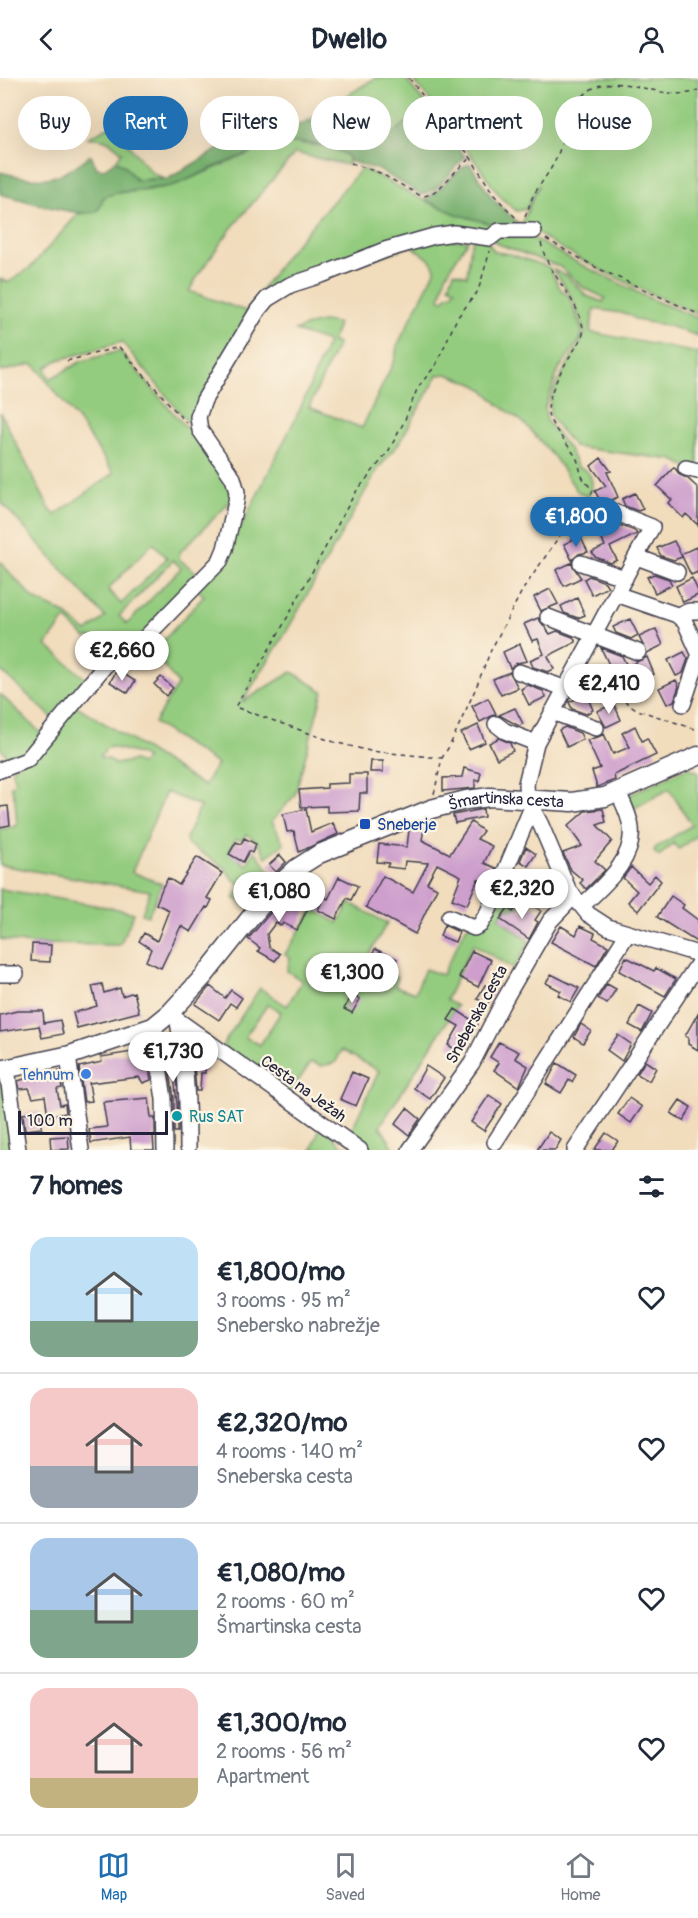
<!DOCTYPE html>
<html lang="en">
<head>
<meta charset="utf-8">
<style>
  :root { --surface:#fff; --page:#f6f6f7; --text:#1f2937; --muted:#747a83; --line:#e0e1e3; --accent:#1f6fb2 }
  body { margin:0; font-family:Pangolin,sans-serif; background:var(--page); color:var(--text); height:100vh; display:flex; flex-direction:column; font-size:22px; white-space:nowrap }
  * { box-sizing:border-box; margin:0 }
  p { font-size:20px; color:var(--muted) }
  .icon { flex:none; width:33px; height:33px; fill:none; stroke:currentColor; stroke-width:2; stroke-linecap:round; stroke-linejoin:round }
  .map { position:relative; height:1072px; overflow:hidden }
  .panel { display:flex; flex-direction:column; background:var(--surface); flex:1 }
  .panel>* { flex:none }
  .hud { position:absolute; left:18px; top:18px; width:663px; height:54px; display:flex; gap:12px }
  .scale { position:absolute; left:18px; bottom:15px; width:150px; box-sizing:border-box; padding-left:6px; border:3px solid #22223b; border-top:0; font-size:16px; line-height:21px; white-space:nowrap; color:#22223b; -webkit-text-stroke:4px #fcf5e5; paint-order:stroke }
  .price { position:absolute; translate:-50% -51px; padding:0 14px; border-radius:21px; background:#fff; color:#222; font-size:20px; line-height:39px; filter:drop-shadow(0 2px 3px #0008) }
  .price::after { content:''; position:absolute; left:50%; top:36px; width:18px; height:14px; margin-left:-9px; background:inherit; clip-path:polygon(0 0,100% 0,50% 100%) }
  .price.current { background:var(--accent); color:#fff }
  ul { padding:0; list-style:none }
  li { display:flex; align-items:center; gap:18px; height:150px; padding:0 30px }
  li+li { border-top:2px solid var(--line) }
  li span { display:grid; place-items:center; flex:none; width:168px; height:120px; border-radius:18px; color:#555 }
  li>.icon { margin-inline-start:auto }
  span .icon { width:72px; height:72px; fill:#fffc; stroke-width:1 }
  li b { font-size:26px }
  h2 { display:flex; justify-content:space-between; align-items:center; height:72px; padding:0 30px; font-size:26px }
  .pill { padding:0 21px; border-radius:27px; background:var(--surface); box-shadow:0 6px 24px #0002; font-size:21px; line-height:54px }
  .pill.current { background:var(--accent); color:#fff }
  header { display:flex; justify-content:space-between; align-items:center; height:78px; padding:0 30px; background:var(--surface); font-size:27px; font-weight:700 }
  .tab-bar { display:flex; justify-content:space-around; align-items:center; height:84px; border-top:2px solid var(--line); background:var(--surface); font-size:16px; color:var(--muted) }
  .tab-bar a { display:grid; justify-items:center; gap:3px }
  .tab-bar .current { color:var(--accent) }
  .map>svg:first-child { display:block }
  .green { fill:#94cc7f; stroke:#5b775d; stroke-width:1.5; fill-rule:evenodd }
  .forest { fill:#77b06e; stroke:#4c6954; stroke-width:1.5 }
  .building { fill:#ce9fcd }
  .lines { fill:none; stroke-linecap:round; stroke-linejoin:round }
  .minor-casing { stroke:#413e4e; stroke-width:18 }
  .major-casing { stroke:#413e4e; stroke-width:21 }
  .path { stroke:#413e4e; stroke-width:1.5; stroke-dasharray:4.5 4.5; stroke-linecap:butt }
  .minor { stroke:#fff; stroke-width:15 }
  .major { stroke:#fff; stroke-width:18 }
  .transit-dot { fill:#1a4fb4; stroke:#fcf5e5; stroke-width:2 }
  .shop-dot { fill:#3f7fe0; stroke:#fcf5e5; stroke-width:2 }
  .culture-dot { fill:#0f9aa8; stroke:#fcf5e5; stroke-width:2 }
  .labels { text-anchor:middle; stroke-width:4.5; stroke-linejoin:round; paint-order:stroke }
  .street-label { font-size:16px; fill:#22223b; stroke:#fcf5e5 }
  .transit-label { font-size:16px; fill:#164399; stroke:#fcf5e5; text-anchor:start }
  .shop-label { font-size:16px; fill:#366cbe; stroke:#fcf5e5; text-anchor:end }
  .culture-label { font-size:16px; fill:#0d838f; stroke:#fcf5e5; text-anchor:start }
</style>
</head>
<body>
<header><svg class="icon" aria-label="back" viewBox="0 0 24 24"><path d="M15 5l-7 7 7 7"/></svg>Dwello<svg class="icon" aria-label="person" viewBox="0 0 24 24"><circle cx="12" cy="8" r="4"/><path d="M4 21q1-7 8-7t8 7"/></svg></header>
<div class="map">
<svg width="698" height="1072" viewBox="0 0 698 1072">
  <rect width="100%" height="100%" fill="#fcf5e5"/>
  <filter id="ink" filterUnits="userSpaceOnUse"><feTurbulence type="fractalNoise" baseFrequency=".0167" numOctaves="2"/><feDisplacementMap in="SourceGraphic" scale="12" xChannelSelector="R" yChannelSelector="G"/><feConvolveMatrix kernelMatrix="1 2 1 2 8 2 1 2 1" color-interpolation-filters="sRGB"/></filter>
  <filter id="wash" filterUnits="userSpaceOnUse"><feTurbulence type="fractalNoise" baseFrequency=".008" numOctaves="4" result="noise"/><feDisplacementMap in="SourceGraphic" scale="24" xChannelSelector="R" yChannelSelector="G"/><feGaussianBlur stdDeviation="1.35" result="paint"/><feColorMatrix in="noise" values="0 0 0 0 0 0 0 0 0 0 0 0 0 0 0 0 0 1.4 0 .05"/><feComposite in="paint" operator="in"/></filter>
  <g filter="url(#wash)">
    <rect width="100%" height="100%" fill="#f1dcbc"/>
    <path class="green" d="M375,0H405L427,28L381,65L307,43Z
      M412,0H698V236C638,211 576,183 522,145L539,107L526,131L517,133C497,120 489,101 475,83C455,55 434,27 412,0Z
      M112,47L152,95L163,100L136,102L123,86L116,83L122,74C111,63 103,59 87,60Z
      M286,64L332,69L348,78V87L295,75L230,152L200,194L189,213L246,233L288,175L361,91C382,97 397,109 416,118C441,131 468,140 495,147L500,151L453,153L266,219L195,353L122,264L58,282L45,290L50,301L82,283L120,273L196,361L229,405L235,419L180,474L179,481L201,498L139,563L113,573L114,570L102,566L90,559L86,560L65,541L46,567L87,602L56,643L0,592V484L34,521L65,536L87,554L105,539L0,423V334L49,430L55,437L114,395L79,344L37,290L32,286L0,294V201L9,204L30,190L78,136C93,134 98,135 103,120C116,112 134,115 149,112C197,105 238,74 286,64ZM153,465L167,480L121,526L108,511ZM173,482L181,490L127,546L119,538Z
      M494,158L530,159L582,187L653,222L698,240V258L669,248L636,242L628,236L594,231L590,254L698,275V391L683,387L674,382L574,369C567,359 556,349 551,338C542,317 578,275 585,255L573,221L554,192L567,198L587,218L603,224L605,220L584,210L560,189L498,166L493,162Z
      M474,160L485,161L495,174L510,176L549,189L560,210L569,219L582,253L581,260L559,291L545,329L547,343L569,371L578,389C593,392 595,407 588,419L577,413L555,380L524,345L499,327L483,311L474,306L447,296L438,297L399,365L378,391L285,556L242,624L292,594L323,613L295,717L272,743L284,766L266,779L258,765L247,756L242,762L235,761L230,773L246,787L255,773L275,800L250,829L234,820L242,808L232,800L224,789L187,766L186,760L200,728L166,714L132,794L162,806L148,838L142,836L150,813L0,787V751L17,748L15,721L11,708L15,705L12,691L75,627L204,708L217,686L154,645L178,606L153,574L204,518L196,510L234,448L241,449L301,329L328,264L295,253C306,248 326,240 338,246L332,264L338,266L309,329L362,350L395,281L397,268L435,193C435,182 419,174 410,167L433,162H468L446,197L440,221L444,222L446,218L452,216L455,211L449,208L454,194L467,198L471,166ZM111,669L139,676L146,681L141,686L133,683L115,686L109,681L101,680L100,677L104,675L105,671Z
      M0,616L44,658L14,685L0,670Z
      M688,689L698,694V756L679,771L673,765L659,778L654,774L655,770L692,747L669,711L631,732L625,719Z
      M0,811L118,831L134,835L120,867L30,866L0,861Z
      M496,820L522,824L519,829L516,828L513,832L507,829L499,840L530,864L513,891L473,866L446,922L457,928L380,1048L395,1072H368L350,1055L379,993L342,972L335,985L321,988L311,984L288,1018L222,968L260,910L287,928L302,903L287,893L290,880L285,876L313,831L338,845L350,825L387,845L366,882L369,884L365,896L382,904L387,894L398,899L395,908L415,915L425,891L442,897L466,850ZM268,926L281,934L260,967L245,959Z
      M0,999H3L15,1072H0Z
      M321,1046L342,1068L356,1072H312Z"/>
    <path class="forest" d="M427,28L465,79C451,91 441,112 422,117L379,92L349,83L347,77C294,50 254,73 204,94C194,99 184,104 174,107C155,113 118,111 103,120C101,125 101,130 97,133C84,142 18,120 0,116V94C40,104 56,105 89,78H91L97,90L104,91L116,83L123,86L136,102L168,101L227,66L286,49L297,48L307,43L381,65Z
      M470,86L492,120L523,150L500,151L495,147L456,136L425,122C439,114 459,88 470,86Z"/>
    <g id="blocks">
      <path class="building" d="M601,380L611,393L607,394L618,419L602,426L595,413L606,408L591,388Z
        M674,389L680,397L687,400L698,410V447L686,436L683,440L668,425L672,422L657,408Z
        M635,415L643,431L638,433L625,428L622,421Z
        M599,432L609,450L617,446L635,453L637,456L610,469L617,482L611,485L595,479L592,474L605,468L598,453L592,456L584,439Z
        M580,458L588,474L579,476L572,482L564,466Z
        M674,463L682,479L674,482L661,478L657,470Z
        M696,469L698,473V494L691,497L681,476Z
        M571,485L581,500L564,508L556,492Z
        M654,496L669,501L672,507L655,515L647,499Z
        M589,498L605,504L608,509L592,517L584,501Z
        M692,500L698,513V517L683,524L676,508Z
        M550,511L558,526L541,533L534,519Z
        M577,520L585,537L578,540L564,535L561,528Z
        M538,540L550,556L557,553L573,559L576,564L548,578L554,591L548,594L533,589L530,582L544,576L538,561L532,563L524,546Z
        M630,541L638,557L631,561L616,555L613,549Z
        M656,551L663,567L647,575L639,559Z
        M520,566L527,583L517,585L510,590L503,574Z
        M601,570L622,578L630,594L616,601Z
        M684,574L688,581L683,595L676,598L668,582Z
        M647,579L654,596L638,603L630,587Z
        M117,592L135,603L128,615L110,604Z
        M510,594L518,610L501,617L493,601Z
        M161,599L173,610L166,618L154,606Z
        M676,602L679,608L674,623L667,626L659,610Z
        M528,607L543,613L546,619L529,627L521,611Z
        M586,616L593,632L586,636L572,631L569,624Z
        M488,620L496,636L480,644L472,628Z
        M614,626L621,642L606,649L597,633Z
        M515,630L523,646L519,648L499,637Z
        M478,647L485,664L469,671L461,655Z
        M635,648L642,663L647,660L656,677L614,697L615,702L597,709L592,693L600,690L587,662L598,659L604,656L613,676L630,669L622,655Z
        M565,649L580,655L583,661L567,669L559,652Z
        M499,660L510,665L513,673L497,681L489,665Z
        M371,683H383V694H370Z
        M464,690L481,695L479,703L475,702V710L443,713V700L462,699Z
        M349,696H367V715H360L359,733L327,734V728L301,729L299,712L327,710V706L349,705Z
        M8,728L10,747L0,749V729Z
        M306,731L311,754L333,745L338,756L299,774L294,753L287,754L283,736Z
        M483,731L484,739L455,745L453,737Z
        M603,731L606,744L597,747L612,763L595,783L605,792L586,811L580,805L583,802L571,792L563,775L582,768L568,748L585,733Z
        M471,744L483,753L477,761L492,768L484,785L496,790L489,806L478,801L467,827L452,821L461,798L437,786L427,805L437,810L415,856L366,829L383,798L413,814L428,785L405,783L404,791L387,789L389,785L377,784L379,766L407,769L409,752L417,749L424,750L422,762L450,776Z
        M244,760L256,766L252,775L249,773L243,784L229,776L236,764L241,766Z
        M526,769L536,776L528,788L520,783Z
        M280,777L286,784L276,794L269,787Z
        M197,779L222,795L207,820L212,822L208,830L206,829L191,854L181,848L161,890L146,883L151,871L139,863L144,855L157,863L169,832L156,826L163,808L168,800L179,807Z
        M631,789L648,805L655,797L661,803L638,833L628,824L637,813L623,800Z
        M551,797L559,815L537,824L534,815L541,813L540,810L544,808L541,801Z
        M339,799L358,808L351,822L347,820L336,841L318,832L324,819L328,821Z
        M287,815L302,826V825L309,828L297,852L283,845L281,848L276,844L267,856L269,869L280,876L275,883L258,873L260,870L248,861Z
        M671,818L684,827L682,830L698,842V865L657,839Z
        M531,826L541,833L535,842L538,844L529,861L500,841L508,830L513,834L517,829L524,834Z
        M444,847L459,854L455,864L440,858Z
        M561,848L576,857L580,848L595,855L593,860L608,868L596,888L551,864Z
        M32,866L51,867L50,884L31,883Z
        M375,871L397,881L390,897L383,894L381,898L366,892Z
        M472,873L491,882L478,909L459,899Z
        M626,879L654,893L656,890L676,901L665,918L619,893Z
        M551,896L579,910L571,924L558,917L561,913L546,905Z
        M102,906L104,915L120,910L122,918L134,914L139,934L77,950L73,935L97,928L92,908Z
        M607,906L616,911L607,926L598,920Z
        M485,907L495,911L487,926L477,921Z
        M210,908L225,920L231,912L242,920L236,929L230,925L219,942L195,926Z
        M352,917L360,921L352,935L344,931Z
        M639,928L652,935L642,954L629,947Z
        M455,931L478,946L461,975L448,967L459,948L448,942Z
        M17,933H43L44,945L60,942L63,956L42,960L39,948L0,954V937Z
        M698,935V972L688,966V960L685,958Z
        M581,946L591,953L583,965L574,959Z
        M618,957L631,966L622,983L607,972Z
        M171,963L178,1038V1054H174V1020L165,964Z
        M499,964L519,974L515,980L528,988L519,1009L494,992L499,985L490,979Z
        M144,972L146,990L149,989L151,1002L143,1005L139,999L89,1005L92,1023L84,1024L79,989L102,984L101,979Z
        M193,973L206,974L205,995H201L200,1013H196Z
        M645,983L656,990L649,1003L637,996Z
        M557,985L576,997L572,1004L569,1002L561,1015L546,1006Z
        M426,988L444,1000L430,1021L414,1010Z
        M59,993L62,1010L57,1011L60,1027L65,1026L66,1035L48,1038L45,1018L33,1020L29,1010L20,1011L18,1003L40,996Z
        M352,994L368,1001L356,1028L340,1021Z
        M489,1017L502,1026L484,1053L471,1044Z
        M149,1020L151,1040H155V1057H153L154,1072H131L130,1059L91,1065L89,1051L107,1049L103,1024Z
        M629,1020L642,1029L631,1045L618,1036Z
        M680,1022L691,1029L684,1043L671,1035Z
        M407,1030L420,1041L409,1057L395,1046Z
        M40,1034L42,1050L25,1052L23,1036Z
        M549,1054L561,1062L555,1072H537Z
        M606,1055L618,1063L612,1072H594Z
        M68,1058L69,1071L51,1072L50,1059Z"/>
    </g>
  </g>
  <g filter="url(#ink)">
    <use href="#blocks" fill-opacity="0" stroke="#413e4e" stroke-width="1.5"/>
    <g class="lines">
      <g class="minor-casing">
        <path id="minor" d="M686,390L698,393
          M609,432L652,449L536,665L526,706L527,721L540,745L568,811L588,836L608,849L698,876
          M637,479L677,494
          M581,485L625,500
          M616,516L677,537L685,544L698,573
          M677,537L689,533H698
          M548,539L638,574
          M519,594L564,610
          M683,626L698,581
          M552,634L596,650
          M496,646L505,653L536,665
          M0,692L27,682L112,579L130,573L141,564L220,483L225,471L236,424L237,414L233,400L200,352L198,339L204,322L258,232L267,221L290,207L324,196L385,172L434,158L454,155L490,160L499,153H534
          M582,828C602,808 635,783 631,750C630,738 623,725 618,714
          M449,839L474,850L480,847L488,834L532,729
          M0,896H16
          M169,936L360,1072
          M178,944C186,985 188,1028 188,1069
          M153,949L164,1021L165,1072
          M68,978L81,1072
          M7,991L18,1072
          M495,1064L628,855
          M410,1072L472,985L502,926L550,843L573,819
          M575,1072L698,886"/>
      </g>
      <g class="major-casing">
        <g id="major">
          <path id="s1" d="M0,992L70,977L153,949L169,936L204,898L251,839L281,805L297,790L319,776L431,731L466,722L490,719L572,724L605,719L698,678"/>
        </g>
      </g>
      <path class="path" d="M409,0L469,77L494,117L517,141
        M351,85L380,95L421,118C439,119 454,90 470,81
        M525,139C528,132 530,125 533,118C540,106 549,95 555,83C571,49 571,0 622,6C648,9 672,21 698,13
        M546,161L597,190L698,236
        M67,283L119,269L186,345
        M588,599L617,611L627,625L638,632L698,652
        M442,680L370,673L334,664L235,629L281,551L355,415L388,374L404,344L418,309L436,287L457,240L478,213L490,173
        M434,716L442,680L450,667L475,612L491,572L522,513L560,457L590,420L593,412C590,409 586,405 584,402C579,394 580,384 574,376C567,366 556,353 550,342C542,326 561,292 570,278C575,270 585,260 583,250C578,219 545,195 541,163"/>
      <use href="#minor" class="minor"/>
      <use href="#major" class="major"/>
    </g>
  </g>
  <rect class="transit-dot" x="359" y="740" width="12" height="12" rx="3"/>
  <circle class="shop-dot" cx="86" cy="996" r="6"/>
  <circle class="culture-dot" cx="177" cy="1038" r="6"/>
  <g class="labels">
    <g class="street-label">
      <text dy="6" stroke="none"><textPath href="#s1" startOffset="597">Šmartinska cesta</textPath></text>
      <text transform="translate(476 936) rotate(-61)" y="6">Sneberska cesta</text>
      <text transform="translate(304 1010) rotate(36)" y="6">Cesta na Ježah</text>
    </g>
    <g class="transit-label">
      <text x="377" y="752">Sneberje</text>
    </g>
    <g class="shop-label">
      <text x="74" y="1002">Tehnum</text>
    </g>
    <g class="culture-label">
      <text x="189" y="1044">Rus SAT</text>
    </g>
  </g>
</svg>
<div class="scale">100 m</div>
<b class="price current" style="left:576px;top:470px">€1,800</b>
<b class="price" style="left:122px;top:604px">€2,660</b>
<b class="price" style="left:609px;top:637px">€2,410</b>
<b class="price" style="left:522px;top:842px">€2,320</b>
<b class="price" style="left:279px;top:845px">€1,080</b>
<b class="price" style="left:352px;top:926px">€1,300</b>
<b class="price" style="left:173px;top:1005px">€1,730</b>
<div class="hud">
<a class="pill">Buy</a>
<a class="pill current">Rent</a>
<a class="pill">Filters</a>
<a class="pill">New</a>
<a class="pill">Apartment</a>
<a class="pill">House</a>
</div>
</div>
<section class="panel">
<h2>7 homes<svg class="icon" aria-label="filters" viewBox="0 0 24 24"><path d="M4 7h16M4 17h16"/><circle cx="9" cy="7" r="2"/><circle cx="15" cy="17" r="2"/></svg></h2>
<ul>
<li><span style="background:linear-gradient(#bfe0f5 70%,#7fa58c 0)"><svg class="icon" aria-label="home" viewBox="0 0 24 24"><path d="M3 11l9-7 9 7M6 9v11h12V9"/></svg></span><div><b>€1,800/mo</b><p>3 rooms · 95 m²</p><p>Snebersko nabrežje</p></div><svg class="icon" aria-label="heart" viewBox="0 0 24 24"><path d="M12 20l-8-8c-3-5 5-10 8-4 3-6 11-1 8 4z"/></svg></li>
<li><span style="background:linear-gradient(#f6c9c9 65%,#9aa5b1 0)"><svg class="icon" aria-label="home" viewBox="0 0 24 24"><path d="M3 11l9-7 9 7M6 9v11h12V9"/></svg></span><div><b>€2,320/mo</b><p>4 rooms · 140 m²</p><p>Sneberska cesta</p></div><svg class="icon" aria-label="heart" viewBox="0 0 24 24"><path d="M12 20l-8-8c-3-5 5-10 8-4 3-6 11-1 8 4z"/></svg></li>
<li><span style="background:linear-gradient(#a9c7e8 60%,#7fa58c 0)"><svg class="icon" aria-label="home" viewBox="0 0 24 24"><path d="M3 11l9-7 9 7M6 9v11h12V9"/></svg></span><div><b>€1,080/mo</b><p>2 rooms · 60 m²</p><p>Šmartinska cesta</p></div><svg class="icon" aria-label="heart" viewBox="0 0 24 24"><path d="M12 20l-8-8c-3-5 5-10 8-4 3-6 11-1 8 4z"/></svg></li>
<li><span style="background:linear-gradient(#f6c9c9 75%,#c2b280 0)"><svg class="icon" aria-label="home" viewBox="0 0 24 24"><path d="M3 11l9-7 9 7M6 9v11h12V9"/></svg></span><div><b>€1,300/mo</b><p>2 rooms · 56 m²</p><p>Apartment</p></div><svg class="icon" aria-label="heart" viewBox="0 0 24 24"><path d="M12 20l-8-8c-3-5 5-10 8-4 3-6 11-1 8 4z"/></svg></li>
</ul>
</section>
<nav class="tab-bar">
<a class="current"><svg class="icon" aria-label="map" viewBox="0 0 24 24"><path d="M3 6l6-2 6 2 6-2v14l-6 2-6-2-6 2zM9 4v14M15 6v14"/></svg>Map</a>
<a><svg class="icon" aria-label="saved" viewBox="0 0 24 24"><path d="M7 4h10v16l-5-4-5 4z"/></svg>Saved</a>
<a><svg class="icon" aria-label="home" viewBox="0 0 24 24"><path d="M3 11l9-7 9 7M6 9v11h12V9"/></svg>Home</a>
</nav>
</body>
</html>
